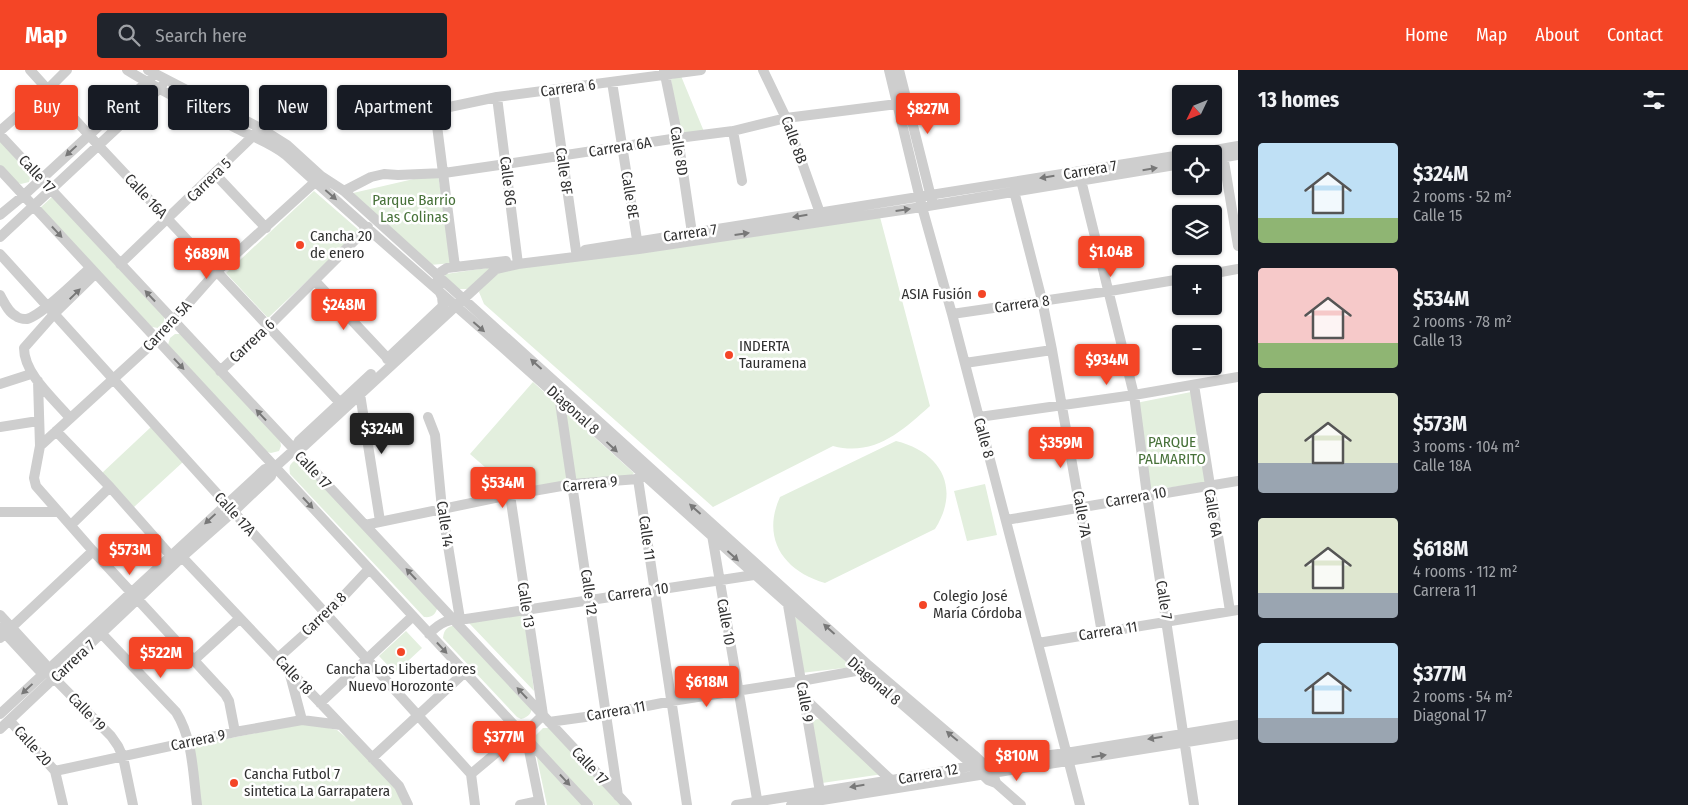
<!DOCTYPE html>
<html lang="en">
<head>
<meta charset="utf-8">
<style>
  :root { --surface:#171b24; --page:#20242c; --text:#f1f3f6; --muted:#9ea1a6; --accent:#f44526 }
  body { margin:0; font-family:"Fira Sans Condensed",sans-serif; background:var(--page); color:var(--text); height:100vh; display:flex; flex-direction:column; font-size:19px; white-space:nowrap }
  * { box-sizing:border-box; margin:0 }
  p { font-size:16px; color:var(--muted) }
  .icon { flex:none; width:28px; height:28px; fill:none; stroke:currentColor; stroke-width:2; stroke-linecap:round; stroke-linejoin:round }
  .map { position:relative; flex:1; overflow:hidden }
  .side { display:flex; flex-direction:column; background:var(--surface); width:450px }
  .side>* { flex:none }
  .guide { position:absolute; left:15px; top:15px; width:475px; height:45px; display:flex; gap:10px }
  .needle { width:32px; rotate:227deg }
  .tools { position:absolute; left:1172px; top:15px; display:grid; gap:10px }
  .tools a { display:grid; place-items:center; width:50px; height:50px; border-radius:5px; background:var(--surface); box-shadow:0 1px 4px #0004; font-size:25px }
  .price { position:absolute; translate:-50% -42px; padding:0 11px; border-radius:5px; background:var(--accent); color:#fff; font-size:16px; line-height:32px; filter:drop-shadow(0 1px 2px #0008) }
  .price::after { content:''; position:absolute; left:50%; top:30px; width:15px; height:11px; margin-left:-8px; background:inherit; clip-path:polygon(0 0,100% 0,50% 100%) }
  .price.on { background:#222; color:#fff }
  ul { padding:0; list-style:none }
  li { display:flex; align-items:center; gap:15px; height:125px; padding:0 20px }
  li span { display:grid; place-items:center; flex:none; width:140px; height:100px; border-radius:5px; color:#555 }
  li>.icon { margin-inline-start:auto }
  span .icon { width:60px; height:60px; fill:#fffc; stroke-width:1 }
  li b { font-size:21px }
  h2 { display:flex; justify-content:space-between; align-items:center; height:60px; padding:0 20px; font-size:21px }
  .pill { padding:0 18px; border-radius:5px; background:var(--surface); box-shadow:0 1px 4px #0004; font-size:18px; line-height:45px }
  .pill.on { background:var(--accent); color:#fff }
  header { display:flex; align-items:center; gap:30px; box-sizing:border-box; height:70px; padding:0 25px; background:var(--accent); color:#fff }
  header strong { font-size:24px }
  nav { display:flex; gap:28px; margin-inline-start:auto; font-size:18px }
  .search { width:350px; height:45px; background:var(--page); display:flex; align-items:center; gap:12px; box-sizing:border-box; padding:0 18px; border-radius:5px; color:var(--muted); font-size:19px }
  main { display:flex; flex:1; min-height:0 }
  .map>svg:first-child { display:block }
  .green { fill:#e3efde }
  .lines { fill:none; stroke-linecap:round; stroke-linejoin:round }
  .minor { stroke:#cecece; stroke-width:10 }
  .oneway { fill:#787878 }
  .poi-dot { fill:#f44526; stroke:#fff; stroke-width:2 }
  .labels { text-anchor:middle; stroke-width:5; stroke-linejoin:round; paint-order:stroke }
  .street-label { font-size:15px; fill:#313131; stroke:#fff }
  .park-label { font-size:15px; fill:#477139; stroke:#fff }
  .poi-label { font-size:15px; fill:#313131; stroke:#fff; text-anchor:start }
</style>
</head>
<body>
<header>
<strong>Map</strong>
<div class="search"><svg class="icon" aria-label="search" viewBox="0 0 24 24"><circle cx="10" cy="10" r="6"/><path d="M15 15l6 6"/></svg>Search here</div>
<nav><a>Home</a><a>Map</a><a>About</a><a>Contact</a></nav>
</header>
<main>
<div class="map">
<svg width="1238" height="735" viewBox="0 0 1238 735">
  <rect width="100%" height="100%" fill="#fff"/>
  <path class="green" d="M681,6L705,64L679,66L671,9Z
    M0,69L31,104L29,112L21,114L18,113L0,95Z
    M431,105H438L453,193L430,195L353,123Z
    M314,121L360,161L268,248L226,203Z
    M53,126L165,245L163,255L158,258L152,257L40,138Z
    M880,147L930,336C902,361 874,387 833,376L713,437L484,234L479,222L483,213L499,200Z
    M493,197L470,217L467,219H459L444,207L446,204Z
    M175,264H180L280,370L281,376L279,381L271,383L267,382L168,275L170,268Z
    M533,312L555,332L569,411L511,420L470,384Z
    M1191,322L1206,413L1149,420L1136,333Z
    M562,338L634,403L632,405L573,411Z
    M151,357L183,392L134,437L102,403Z
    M896,371C941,382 961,418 935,459L825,513C784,501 761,469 780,427Z
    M296,390H302L438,534C437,543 433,548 424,547L290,404C289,397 289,394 296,390Z
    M985,414L997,465L967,471L954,421Z
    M524,544L534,621L468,552Z
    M793,545L852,597L801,603Z
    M456,555L532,635C532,643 529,647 521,649L517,647L443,568C444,559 447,557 456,555Z
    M406,561L422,578L395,603L379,586Z
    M818,649L825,651L883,704L822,713L810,655L814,650Z
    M307,653L337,660L366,684L400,723L403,735H201L191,676Z
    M543,658H550L621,735H594L536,673V665Z
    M536,684L585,735H547Z"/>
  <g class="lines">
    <path class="minor" d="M30,0L98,75L344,337
      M127,0C162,22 199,39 236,58C253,67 271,73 286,85C376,168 469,246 559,328C696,452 833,576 974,696L988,710L996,713L1021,735
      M148,0L260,58L287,75L321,106L344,121L867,594L974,685L993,703L996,713
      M664,0L678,68L692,163
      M763,0L786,48L820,143
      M889,0L922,137L952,244L1080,735
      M899,0L932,131
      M612,12L638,176
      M553,20L576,181
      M497,27L518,194
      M0,61L48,19L67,0
      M733,61L742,111
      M0,65L627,735
      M1222,79L1238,176
      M1192,84L1238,76
      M1214,89L1238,85
      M0,100L588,735
      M215,104L266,158
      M1081,110L1134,325L1147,425L1194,735
      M344,121L371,107L384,104L398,105L444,103L506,94L678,68L733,61L786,48L897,34
      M1014,121L1042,230L1052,280L1102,563
      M0,145L23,126L151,8
      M0,167L162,16
      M585,180L1181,85
      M0,184L471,704
      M120,194L256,63
      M455,197L435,40L497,27L701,0
      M1210,204L1238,199
      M315,211L391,292
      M0,225C4,232 8,242 16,246C18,248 23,249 27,249C41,246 78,209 90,198
      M952,244L1110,221L1181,209
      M387,289L443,236L442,227L436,214L441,202L447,198L506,191
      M965,293L1052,280
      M220,301L269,256L368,157
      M38,311L40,376
      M0,314L31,304
      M1194,315L1230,541
      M360,324L380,451
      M559,326L618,726
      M428,347L435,365L442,439L460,549
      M979,347L1134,325L1238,307
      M70,348C54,329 24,304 24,278L54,244L95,204
      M0,357L38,351
      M56,361L110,417L171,486
      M294,380L299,371L371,304
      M642,398L638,409L687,735
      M510,425L543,645L523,665
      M0,442H59
      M1006,450L1238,411
      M71,455L110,417
      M365,455L510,425L573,414L638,409
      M712,465L758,735
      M182,487L399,716L408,735
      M788,535L821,728
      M0,545L45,594L47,601L111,666L118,676L123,687L133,735
      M0,558L39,600L47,601
      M102,564L176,642C193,669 193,704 197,735
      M429,564C440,552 450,548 466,549L754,505L756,503
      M0,568L93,481
      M1038,573L1238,540
      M278,588L326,545L369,499
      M194,590L240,548
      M289,601L302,650
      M804,628L894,713
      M320,633L413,546
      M0,644L265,399L274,398
      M10,651L55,701L63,735
      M549,652L607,644L672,631L801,611L861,600L863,598
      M0,659L182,487L233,442L271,406L274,398L294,380L304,376L496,199L518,194L639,179L922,137L1181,94
      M235,662L229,631L225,624L93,481L36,416L34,408L40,376L156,270L217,201L315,112
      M527,670L540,735
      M372,688L465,602
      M55,701L235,662L302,650L341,655
      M471,704L521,662
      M471,704L475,735
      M520,735L539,731
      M736,735L892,710L983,694L1066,683L1238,655
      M791,735L1238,664"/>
  </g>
  <defs><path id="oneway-solid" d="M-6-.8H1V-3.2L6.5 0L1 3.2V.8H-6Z" transform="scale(1.25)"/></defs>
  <g class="oneway">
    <use href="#oneway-solid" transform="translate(71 81) rotate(137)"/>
    <use href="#oneway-solid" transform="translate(1150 99) rotate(-9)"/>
    <use href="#oneway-solid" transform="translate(1047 107) rotate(171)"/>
    <use href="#oneway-solid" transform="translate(331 125) rotate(41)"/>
    <use href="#oneway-solid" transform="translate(903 140) rotate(-8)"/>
    <use href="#oneway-solid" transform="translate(800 146) rotate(171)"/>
    <use href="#oneway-solid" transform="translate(57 162) rotate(47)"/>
    <use href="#oneway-solid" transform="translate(742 164) rotate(-8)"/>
    <use href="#oneway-solid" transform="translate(75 224) rotate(-44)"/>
    <use href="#oneway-solid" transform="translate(150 226) rotate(-133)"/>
    <use href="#oneway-solid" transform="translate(479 257) rotate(41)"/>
    <use href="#oneway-solid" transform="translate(179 294) rotate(47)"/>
    <use href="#oneway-solid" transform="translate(536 294) rotate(-138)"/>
    <use href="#oneway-solid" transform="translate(261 345) rotate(-133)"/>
    <use href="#oneway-solid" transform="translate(612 377) rotate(43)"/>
    <use href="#oneway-solid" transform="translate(308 433) rotate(47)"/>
    <use href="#oneway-solid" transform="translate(695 439) rotate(-138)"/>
    <use href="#oneway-solid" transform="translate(210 449) rotate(137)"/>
    <use href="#oneway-solid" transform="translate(733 486) rotate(42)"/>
    <use href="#oneway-solid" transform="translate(411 504) rotate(-133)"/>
    <use href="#oneway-solid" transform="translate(829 559) rotate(-138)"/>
    <use href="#oneway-solid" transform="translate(442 578) rotate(47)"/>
    <use href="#oneway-solid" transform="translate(27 619) rotate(137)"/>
    <use href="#oneway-solid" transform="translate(522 623) rotate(-133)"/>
    <use href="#oneway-solid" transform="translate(952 666) rotate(-140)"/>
    <use href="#oneway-solid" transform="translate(1155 668) rotate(171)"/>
    <use href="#oneway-solid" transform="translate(1099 686) rotate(-9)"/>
    <use href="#oneway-solid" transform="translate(565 710) rotate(47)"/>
    <use href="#oneway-solid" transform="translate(857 716) rotate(171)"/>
  </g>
  <g class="poi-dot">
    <circle cx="300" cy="175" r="5"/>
    <circle cx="982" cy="224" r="5"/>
    <circle cx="729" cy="285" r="5"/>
    <circle cx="923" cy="535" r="5"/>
    <circle cx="401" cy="582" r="5"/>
    <circle cx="234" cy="713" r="5"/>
  </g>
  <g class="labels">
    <g class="street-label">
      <text transform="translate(568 18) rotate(-8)" y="5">Carrera 6</text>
      <text transform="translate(794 70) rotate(70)" y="5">Calle 8B</text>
      <text transform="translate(620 77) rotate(-9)" y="5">Carrera 6A</text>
      <text transform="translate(679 81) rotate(81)" y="5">Calle 8D</text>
      <text transform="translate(1090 100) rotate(-10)" y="5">Carrera 7</text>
      <text transform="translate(564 101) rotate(82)" y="5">Calle 8F</text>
      <text transform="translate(37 104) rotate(47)" y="5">Calle 17</text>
      <text transform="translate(209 110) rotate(-44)" y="5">Carrera 5</text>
      <text transform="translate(508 111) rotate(83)" y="5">Calle 8G</text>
      <text transform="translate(630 125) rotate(81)" y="5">Calle 8E</text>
      <text transform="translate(146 126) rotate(47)" y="5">Calle 16A</text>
      <text transform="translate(690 163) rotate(-8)" y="5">Carrera 7</text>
      <text transform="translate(1022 234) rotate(-8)" y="5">Carrera 8</text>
      <text transform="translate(167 256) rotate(-47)" y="5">Carrera 5A</text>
      <text transform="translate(252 271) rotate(-43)" y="5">Carrera 6</text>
      <text transform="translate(573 340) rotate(42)" y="5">Diagonal 8</text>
      <text transform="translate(984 368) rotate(75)" y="5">Calle 8</text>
      <text transform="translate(313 400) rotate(47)" y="5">Calle 17</text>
      <text transform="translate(590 414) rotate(-6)" y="5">Carrera 9</text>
      <text transform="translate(1136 427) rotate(-10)" y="5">Carrera 10</text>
      <text transform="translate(1213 443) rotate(81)" y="5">Calle 6A</text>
      <text transform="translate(235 444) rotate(48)" y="5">Calle 17A</text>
      <text transform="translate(1082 444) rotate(80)" y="5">Calle 7A</text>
      <text transform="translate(445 454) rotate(82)" y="5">Calle 14</text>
      <text transform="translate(647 468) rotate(82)" y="5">Calle 11</text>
      <text transform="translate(589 522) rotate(82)" y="5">Calle 12</text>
      <text transform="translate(638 522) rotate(-8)" y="5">Carrera 10</text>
      <text transform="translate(1164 530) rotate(81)" y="5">Calle 7</text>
      <text transform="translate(526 535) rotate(81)" y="5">Calle 13</text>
      <text transform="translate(324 544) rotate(-44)" y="5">Carrera 8</text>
      <text transform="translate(726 552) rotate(80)" y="5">Calle 10</text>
      <text transform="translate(1108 561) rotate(-9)" y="5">Carrera 11</text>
      <text transform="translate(73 591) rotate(-43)" y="5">Carrera 7</text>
      <text transform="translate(294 605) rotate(47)" y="5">Calle 18</text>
      <text transform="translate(874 611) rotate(41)" y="5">Diagonal 8</text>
      <text transform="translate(805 632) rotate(80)" y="5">Calle 9</text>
      <text transform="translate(616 641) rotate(-10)" y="5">Carrera 11</text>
      <text transform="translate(87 642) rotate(46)" y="5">Calle 19</text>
      <text transform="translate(198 670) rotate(-12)" y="5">Carrera 9</text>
      <text transform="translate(33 676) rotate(48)" y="5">Calle 20</text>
      <text transform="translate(590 696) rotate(47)" y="5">Calle 17</text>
      <text transform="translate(928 704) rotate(-10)" y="5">Carrera 12</text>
    </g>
    <g class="park-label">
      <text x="414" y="135">Parque Barrio<tspan x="414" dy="17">Las Colinas</tspan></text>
      <text x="1172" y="377">PARQUE<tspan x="1172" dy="17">PALMARITO</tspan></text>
    </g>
    <g class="poi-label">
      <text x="310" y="171">Cancha 20<tspan x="310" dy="17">de enero</tspan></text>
      <text x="972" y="229" text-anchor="end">ASIA Fusión</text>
      <text x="739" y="281">INDERTA<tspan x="739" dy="17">Tauramena</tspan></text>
      <text x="933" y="531">Colegio José<tspan x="933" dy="17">María Córdoba</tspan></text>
      <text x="401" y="604" text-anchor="middle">Cancha Los Libertadores<tspan x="401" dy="17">Nuevo Horozonte</tspan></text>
      <text x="244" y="709">Cancha Futbol 7<tspan x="244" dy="17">sintetica La Garrapatera</tspan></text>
    </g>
  </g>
</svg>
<div class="tools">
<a><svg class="needle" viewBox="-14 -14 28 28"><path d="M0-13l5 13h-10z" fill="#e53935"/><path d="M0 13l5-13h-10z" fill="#9ea1a6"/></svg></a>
<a><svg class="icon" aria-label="locate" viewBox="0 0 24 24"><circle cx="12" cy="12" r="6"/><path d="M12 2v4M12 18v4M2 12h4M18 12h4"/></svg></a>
<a><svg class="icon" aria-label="layers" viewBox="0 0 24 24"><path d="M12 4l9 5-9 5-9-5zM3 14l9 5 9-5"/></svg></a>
<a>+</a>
<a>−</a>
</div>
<b class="price" style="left:928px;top:65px">$827M</b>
<b class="price" style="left:1111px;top:208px">$1.04B</b>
<b class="price" style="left:207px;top:210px">$689M</b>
<b class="price" style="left:344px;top:261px">$248M</b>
<b class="price" style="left:1107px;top:316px">$934M</b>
<b class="price on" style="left:382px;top:385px">$324M</b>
<b class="price" style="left:1061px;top:399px">$359M</b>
<b class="price" style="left:503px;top:439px">$534M</b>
<b class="price" style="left:130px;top:506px">$573M</b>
<b class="price" style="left:161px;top:609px">$522M</b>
<b class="price" style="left:707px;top:638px">$618M</b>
<b class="price" style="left:504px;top:693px">$377M</b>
<b class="price" style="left:1017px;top:712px">$810M</b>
<div class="guide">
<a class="pill on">Buy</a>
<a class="pill">Rent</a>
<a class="pill">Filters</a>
<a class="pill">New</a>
<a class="pill">Apartment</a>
</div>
</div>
<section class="side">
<h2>13 homes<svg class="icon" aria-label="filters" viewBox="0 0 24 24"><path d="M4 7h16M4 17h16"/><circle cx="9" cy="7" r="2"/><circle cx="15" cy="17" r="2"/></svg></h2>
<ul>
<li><span style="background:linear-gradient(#bfe0f5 75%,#8fb573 0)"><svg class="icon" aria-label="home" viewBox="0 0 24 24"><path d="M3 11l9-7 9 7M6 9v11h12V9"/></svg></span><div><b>$324M</b><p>2 rooms · 52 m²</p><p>Calle 15</p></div></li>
<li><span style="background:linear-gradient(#f6c9c9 75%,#8fb573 0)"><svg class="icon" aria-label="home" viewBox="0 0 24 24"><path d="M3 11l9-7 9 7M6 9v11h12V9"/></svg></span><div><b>$534M</b><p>2 rooms · 78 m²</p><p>Calle 13</p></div></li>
<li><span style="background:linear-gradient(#dfe7d0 70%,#9aa5b1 0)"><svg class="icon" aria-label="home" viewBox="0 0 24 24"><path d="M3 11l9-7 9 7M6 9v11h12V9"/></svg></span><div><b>$573M</b><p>3 rooms · 104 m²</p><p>Calle 18A</p></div></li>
<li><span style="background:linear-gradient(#dfe7d0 75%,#9aa5b1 0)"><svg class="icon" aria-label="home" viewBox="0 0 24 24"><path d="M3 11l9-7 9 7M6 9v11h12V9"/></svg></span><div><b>$618M</b><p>4 rooms · 112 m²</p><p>Carrera 11</p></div></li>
<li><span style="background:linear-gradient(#bfe0f5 75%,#9aa5b1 0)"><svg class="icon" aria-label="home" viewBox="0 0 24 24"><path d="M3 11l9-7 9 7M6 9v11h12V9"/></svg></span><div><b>$377M</b><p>2 rooms · 54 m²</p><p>Diagonal 17</p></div></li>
</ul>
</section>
</main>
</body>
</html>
